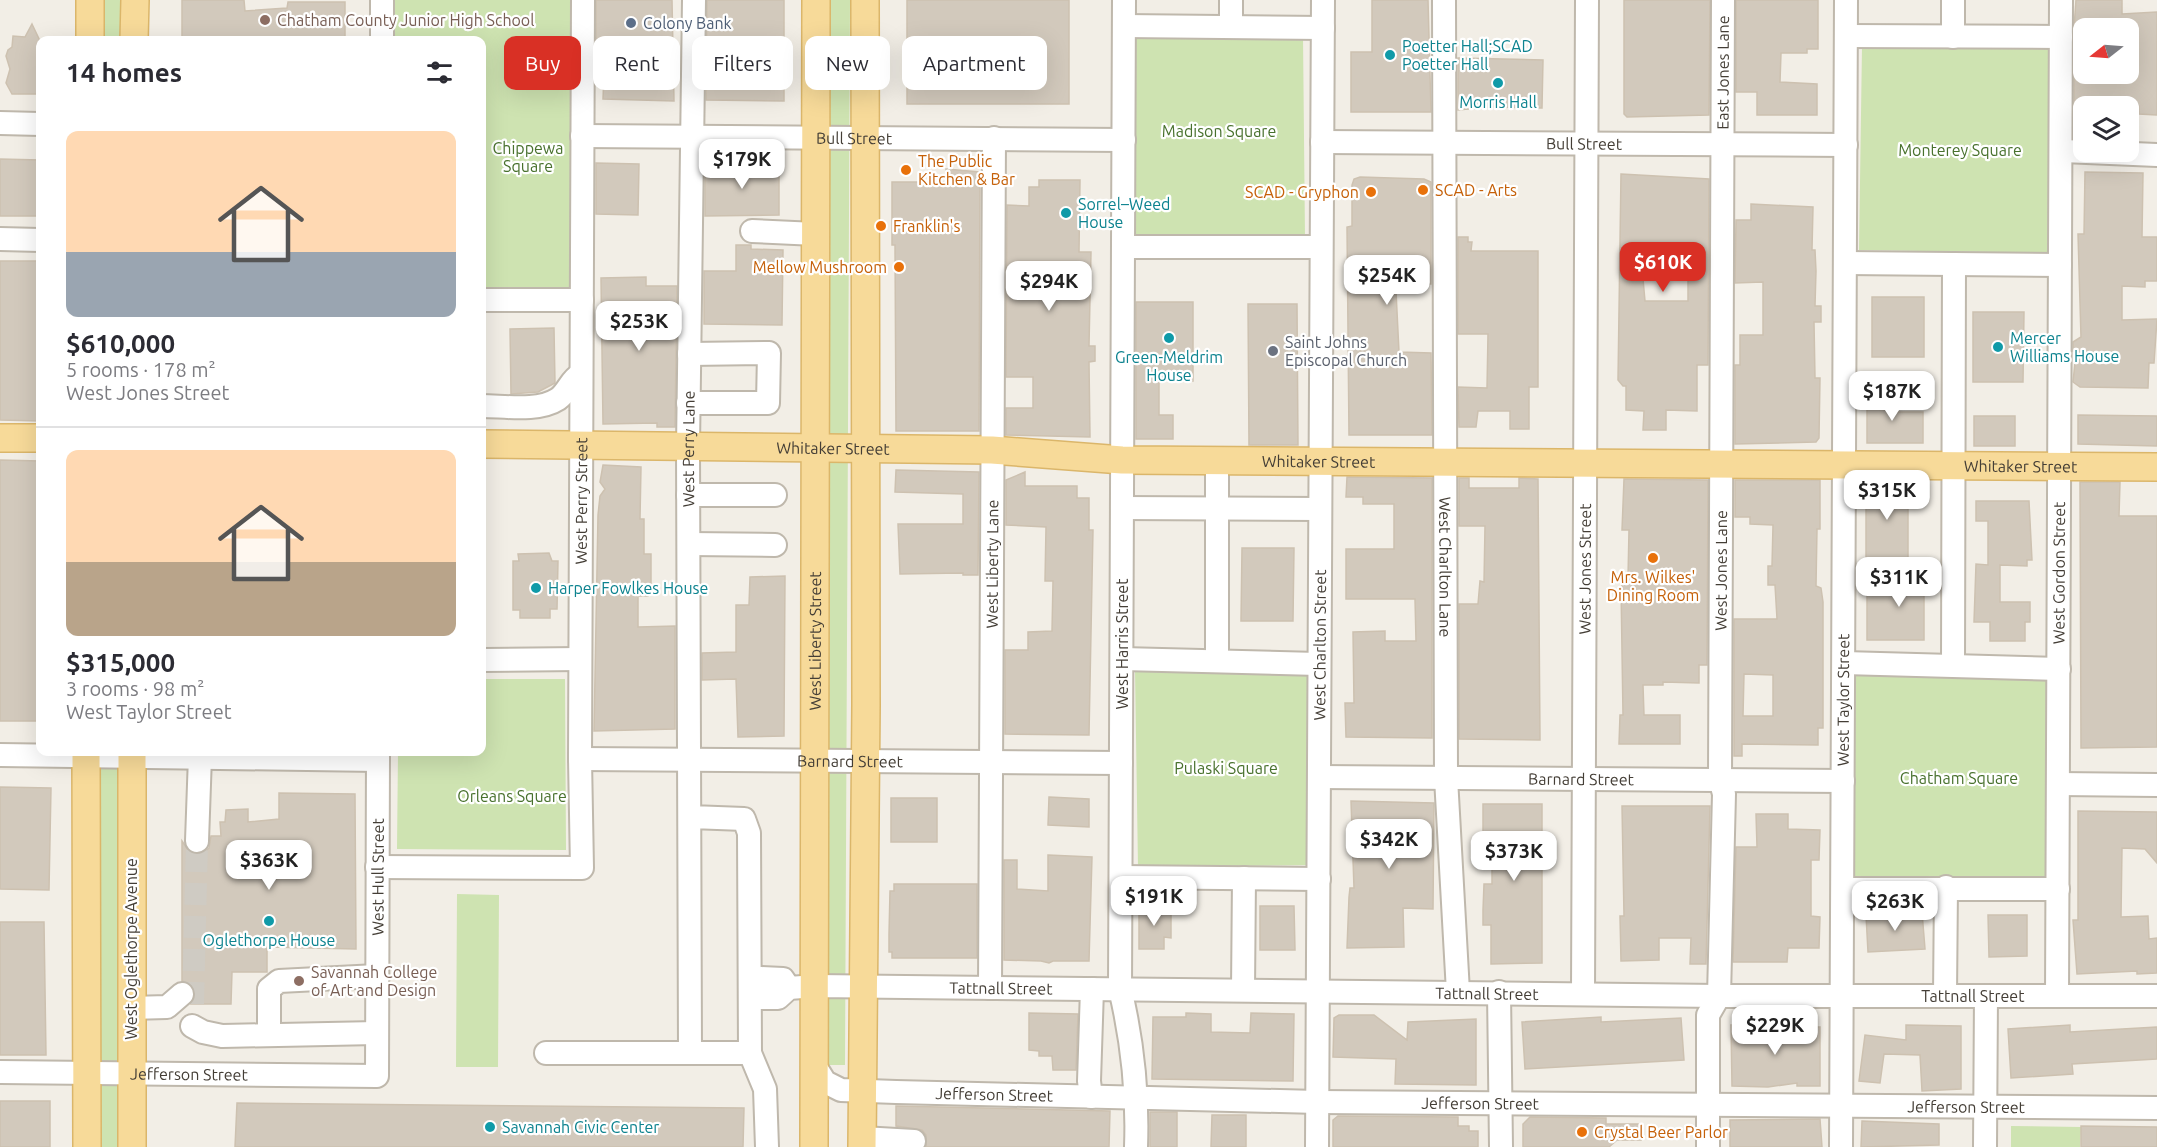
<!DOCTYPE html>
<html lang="en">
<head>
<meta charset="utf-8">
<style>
  :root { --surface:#fff; --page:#f7f7f7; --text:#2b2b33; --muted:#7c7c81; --line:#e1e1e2; --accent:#d93025 }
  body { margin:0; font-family:Ubuntu,sans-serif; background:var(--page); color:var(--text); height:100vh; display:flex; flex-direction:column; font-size:22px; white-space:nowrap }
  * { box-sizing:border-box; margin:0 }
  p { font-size:20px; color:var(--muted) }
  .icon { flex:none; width:33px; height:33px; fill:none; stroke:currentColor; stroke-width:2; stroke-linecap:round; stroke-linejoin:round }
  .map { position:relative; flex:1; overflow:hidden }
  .sheet { position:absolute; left:36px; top:36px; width:450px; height:720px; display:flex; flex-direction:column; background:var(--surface); border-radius:12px; box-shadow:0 6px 24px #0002 }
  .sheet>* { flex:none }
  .top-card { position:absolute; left:504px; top:36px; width:570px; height:54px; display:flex; gap:12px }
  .needle { width:39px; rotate:253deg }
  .tools { position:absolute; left:2073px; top:18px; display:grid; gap:12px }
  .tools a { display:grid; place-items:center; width:66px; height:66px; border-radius:12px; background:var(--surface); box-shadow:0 6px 24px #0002; font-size:30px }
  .price { position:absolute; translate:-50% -51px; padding:0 14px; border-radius:12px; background:#fff; color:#222; font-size:20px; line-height:39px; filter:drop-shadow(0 2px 3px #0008) }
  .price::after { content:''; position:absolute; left:50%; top:36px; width:18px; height:14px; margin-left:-9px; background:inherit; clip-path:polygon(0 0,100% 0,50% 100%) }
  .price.current { background:var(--accent); color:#fff }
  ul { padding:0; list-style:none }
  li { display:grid; align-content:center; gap:12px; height:318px; padding:0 30px }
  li+li { border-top:2px solid var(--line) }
  li span { display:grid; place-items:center; height:186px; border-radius:12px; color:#555 }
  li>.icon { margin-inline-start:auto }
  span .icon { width:108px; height:108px; fill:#fffc; stroke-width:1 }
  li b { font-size:26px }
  h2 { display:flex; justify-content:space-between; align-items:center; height:72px; padding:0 30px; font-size:26px }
  .pill { padding:0 21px; border-radius:12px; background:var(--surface); box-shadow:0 6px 24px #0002; font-size:21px; line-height:54px }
  .pill.current { background:var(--accent); color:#fff }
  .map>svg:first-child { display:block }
  .green { fill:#cee3b1 }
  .building { fill:#d2c9bc; stroke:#cdc1b0; stroke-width:1.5; fill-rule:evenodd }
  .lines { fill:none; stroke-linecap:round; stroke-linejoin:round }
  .minor-tunnel { stroke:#cfcbc3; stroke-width:22; stroke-dasharray:22 11; stroke-linecap:butt }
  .minor-casing { stroke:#bfb8ac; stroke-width:26 }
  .major-casing { stroke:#dbb66a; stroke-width:30 }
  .minor { stroke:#fff; stroke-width:22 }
  .major { stroke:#f7da99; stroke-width:27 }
  .education-dot { fill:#8d6e63; stroke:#fff; stroke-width:2 }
  .service-dot { fill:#5c6f8a; stroke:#fff; stroke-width:2 }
  .culture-dot { fill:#0f9aa8; stroke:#fff; stroke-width:2 }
  .food-dot { fill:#e8710a; stroke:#fff; stroke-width:2 }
  .worship-dot { fill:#6b7280; stroke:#fff; stroke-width:2 }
  .labels { text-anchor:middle; stroke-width:4.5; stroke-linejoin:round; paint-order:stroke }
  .education-label { font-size:16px; fill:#785e54; stroke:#fff; text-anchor:start }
  .service-label { font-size:16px; fill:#4e5e75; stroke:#fff; text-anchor:start }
  .culture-label { font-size:16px; fill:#0d838f; stroke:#fff; text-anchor:start }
  .street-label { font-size:16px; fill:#443e36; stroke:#fff }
  .park-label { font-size:16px; fill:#48712d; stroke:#fff }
  .food-label { font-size:16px; fill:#c56008; stroke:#fff; text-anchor:start }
  .worship-label { font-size:16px; fill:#5b616d; stroke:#fff; text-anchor:start }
</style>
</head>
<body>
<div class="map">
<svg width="2157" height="1147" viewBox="0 0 2157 1147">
  <rect width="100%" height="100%" fill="#f2eee6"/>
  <path class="green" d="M89,0H139V40H89Z
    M392,0H575L572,292L482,291V40H392Z
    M830,0H850L845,1065H827Z
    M1135,33L1303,36L1305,238H1134Z
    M1862,46L2061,49L2058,253L1859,250Z
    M1313,668L1316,865L1138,867L1135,670Z
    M1854,675L2066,679L2063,881L1851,877Z
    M482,679H565L566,850L397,849L398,752H482Z
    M92,752H132L129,1147H94Z
    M457,894L499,895L498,1067H456Z
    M2011,1126L2081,1127L2080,1147H2011Z"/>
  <path class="building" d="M182,0H244L245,11L287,8L288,2H345V40H182Z
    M596,0H672L674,101L603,99L605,47H596Z
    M707,0H784V101L706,100Z
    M907,0H1069V104H907Z
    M1372,0H1428L1431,112H1351V52H1372Z
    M1624,0H1710L1709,115L1627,117L1624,114Z
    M1736,0H1818V49H1807V53H1781L1780,82L1817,84V115H1757V92H1736Z
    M2076,0H2122V14L2157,12V115L2139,114V106H2074V74H2128V28H2074Z
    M32,24L40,41V94H12L6,83L10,69L6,56L8,50L12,47L13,36L25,37Z
    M1458,58L1543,60L1542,108L1492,107L1458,110Z
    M0,159L40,160V216H0Z
    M596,163L639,164L638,215L596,214Z
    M705,164H765L766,167L779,166V215L705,216Z
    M946,169L980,172L979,431H896L895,245H892V182H946Z
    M2085,172L2143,173L2142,237H2157V281H2145V287L2122,286V320L2157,319L2154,363H2149L2148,388L2080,387L2073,382L2076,353L2073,351V342L2081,337L2078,234H2084Z
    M1621,174L1709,179L1708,365H1697V411L1666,410V430H1643L1644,411L1626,410V386H1623L1618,380ZM1661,268H1688V301H1645L1643,279Z
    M1360,177L1424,179L1431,182V284H1400V291H1396L1399,352L1431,353L1432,435H1349L1347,227L1352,226V185L1354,179Z
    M1039,180H1080L1079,252H1091L1089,346H1095V361L1089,362L1090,437L1006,435V408H1033V377H1006L1007,205L1029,206V187H1039Z
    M1751,204L1813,207L1812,250H1815L1816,271L1815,306H1821V322H1814L1815,378H1820L1819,438L1816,442L1735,444V365H1740V335H1763V282L1735,283L1736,220H1751Z
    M1458,237H1468V242H1472L1471,251H1538V387H1529V429H1510V411H1478L1476,427H1459L1458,387L1487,388L1488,334H1458Z
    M736,245H751V249L783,250L782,325L704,324V271H736Z
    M0,261H40V421L0,420Z
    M646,277V286H677L675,427H657V423L603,424L601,278Z
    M1872,297H1924V357H1872Z
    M1136,302H1193V381L1159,380V415H1173V439H1136Z
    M1248,304H1297L1298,445H1249Z
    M1973,312H2024L2023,382H1973Z
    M554,328L555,383L538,392L511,394L510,329Z
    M1867,396H1897V412H1923V443H1867Z
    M2078,415L2157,416V446L2078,444Z
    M1974,416H2015V446H1974Z
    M0,460L40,461V721H0Z
    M603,465L641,467L640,519H644V554H651V593H648V596H638V627L675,626V729L594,731L598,515L600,496L605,489L600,482Z
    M896,470L979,472L978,575H963V573L900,574L898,524H963V494L895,492Z
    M1025,472V486H1077V498H1089V530H1093L1089,735L1005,734V650H1028V632L1052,631L1053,581H1045L1046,527L1006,525V480Z
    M1347,477L1432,478V738L1346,737L1345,703H1354L1353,632L1385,631V641H1416L1415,599H1346V549H1394V504H1363V497H1346Z
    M1459,478H1469V488H1519V478L1538,479L1540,740L1459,739V604H1478L1480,581L1484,582L1485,526H1459Z
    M1624,479L1708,480L1707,665H1699V683L1663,682V685H1643L1644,715H1680V744H1619L1620,715H1623L1621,587L1628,577L1629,530H1622Z
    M1735,480H1820V529H1817L1816,586L1821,588L1823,602V728H1818V745L1742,744V756H1734V619H1777L1775,585H1768V566H1772L1773,525L1750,524V517H1735ZM1744,674L1773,675V716H1743Z
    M1866,481L1912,483V501H1908V561L1866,560Z
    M2080,482H2120L2119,516H2157V747L2081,748Z
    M1976,501H2029L2032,560H2027V566L2000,565V602H2030V622H2025V641H1990V622H1974L1976,564L1988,565V521H1976Z
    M1242,548H1294L1293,621H1241Z
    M549,553L552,561H558L557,609H550V618H520V610H513V561H519L518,554Z
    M1900,563H1924V640H1867V592H1900Z
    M785,576L784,736L738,737L736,679L702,680V653L736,652V605H749L750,577Z
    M0,787L51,788L49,890L0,889Z
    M279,793L355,794L356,949L267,947V972H232L231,1004H191L195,991L192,985L182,981V841L190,853H204L209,848L211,836H221L220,822H225L226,810L248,809V822L279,819Z
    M1049,797L1089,799V827L1048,825Z
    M891,798H937V842H891Z
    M1351,801L1434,803L1433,909L1403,908L1404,947L1347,948L1349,897L1350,888H1354Z
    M1483,804H1542V963L1491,964V925H1483V910L1484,884H1492V852H1483Z
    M1622,806H1710L1706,964H1690L1691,938H1659V960L1621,961L1620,916H1624Z
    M2078,811L2157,812V863L2145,849L2122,848L2121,917L2148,916L2149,939L2157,938V973L2137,974V971L2077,974L2073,920H2078Z
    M1756,814H1788V829L1820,830L1819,860H1811V916L1820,917L1819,948H1788L1787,962H1733L1736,847H1757Z
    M1048,855L1092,857L1089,961H1053L1049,963L1041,961L1004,960V860H1017V889L1048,891Z
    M894,884H977V958H892V952H889V934L890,891H894Z
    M1139,906H1165V910H1171V938L1164,937V949H1139Z
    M1260,906H1294L1295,950H1260Z
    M1922,912L1925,949L1868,952L1866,915Z
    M1988,915H2027V956L1989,957Z
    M0,922H44L46,1055H0Z
    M1029,1013L1078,1014L1076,1070H1053L1052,1056H1039V1051L1029,1050Z
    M1186,1013L1211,1014V1032L1250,1033L1251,1013L1294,1014L1293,1081L1152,1079L1153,1017H1186Z
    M1339,1015H1374L1407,1040L1408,1022L1476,1019V1085L1395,1084L1396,1059L1333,1057L1334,1018Z
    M1601,1017V1022L1681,1018L1684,1060L1525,1069L1522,1022Z
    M1755,1024V1027L1782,1024L1783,1027H1820V1086H1797V1083L1768,1087L1732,1086L1731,1025Z
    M1906,1025L1961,1026V1089L1922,1091L1920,1055L1884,1054L1880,1083L1859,1081L1865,1035L1906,1040Z
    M2070,1025V1032L2157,1027V1059L2072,1064L2073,1074L2011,1078L2008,1029Z
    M0,1101H50V1147H0Z
    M237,1103L744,1108L743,1147H235Z
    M896,1106L1110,1111L1109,1147H926V1135L922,1130L896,1126Z
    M1150,1112H1177V1147H1150Z
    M1212,1115H1246V1147H1211Z
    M1338,1116L1458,1117V1126H1469V1131H1478V1147H1333V1120Z
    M1530,1117L1606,1118V1124H1641V1140H1617L1609,1147H1523V1124Z
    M1820,1119L1822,1147H1730V1120Z
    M1862,1121L1939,1124V1145L1861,1147Z
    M2081,1126L2157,1127V1147H2081Z"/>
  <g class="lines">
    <path class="minor-tunnel" d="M193,1004L197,841"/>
    <g class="minor-casing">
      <g id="minor">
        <path d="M1124,0L1120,989C1133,1043 1138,1092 1136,1147"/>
        <path id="s1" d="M1444,0L1446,778L1458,992"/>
        <path d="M1124,26L1323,28"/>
        <path d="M1231,27V0"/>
        <path d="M1846,36L2061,37"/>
        <path d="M1953,37V0"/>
        <path d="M382,40V0"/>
        <path d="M0,123L40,124"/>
        <path id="s2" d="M582,136L1124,140"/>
        <path id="s3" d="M1322,142L1846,145"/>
        <path d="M2063,151L2157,155"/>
        <path d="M752,231L816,234"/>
        <path d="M0,239L40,240"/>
        <path d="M1124,247H1321"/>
        <path d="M1845,263L2060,265"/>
        <path d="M482,300H582"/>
        <path d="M688,403H768L769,353L689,354"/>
        <path d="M482,406C504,406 538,412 558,399C568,392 570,380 581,374"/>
        <path d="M688,495H775"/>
        <path d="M1122,508L1320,509"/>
        <path d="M689,544L775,545"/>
        <path d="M1122,659L1318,664"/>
        <path d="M482,660L580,659"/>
        <path d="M1217,660V460"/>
        <path d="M1844,663L2059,669"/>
        <path d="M1953,664L1954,264"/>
        <path d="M0,755L378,760"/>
        <path id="s4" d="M580,759L1121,763"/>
        <path id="s5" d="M1319,777L1843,781"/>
        <path d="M2058,784L2157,785"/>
        <path id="s6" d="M691,817L744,819L749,833L750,1053H690L688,447L694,0"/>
        <path d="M197,841L200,756"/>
        <path id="s7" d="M377,867L582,868L580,759L583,0"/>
        <path d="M1121,877L1319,879"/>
        <path d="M1843,889H2058"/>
        <path id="s8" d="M751,988L761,998H778L789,988L816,986L1719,996H2157"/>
        <path d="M751,988L761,978L783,979L789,988"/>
        <path id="s9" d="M990,988L994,138"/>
        <path d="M1243,990L1244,878"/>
        <path d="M1499,992L1501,1147"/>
        <path id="s10" d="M1583,993L1587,0"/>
        <path d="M1945,995L1946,887"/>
        <path id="s11" d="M2057,996L2061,0"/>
        <path d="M130,1008L167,1007L182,994"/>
        <path d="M192,1026L203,1032L222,1036L377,1033"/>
        <path d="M269,1033V989L279,981L377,976"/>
        <path d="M546,1053H690"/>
        <path d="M750,1053L765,1089L767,1147"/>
        <path id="s12" d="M815,1066L825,1082L841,1090L896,1092L1318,1102L2157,1108"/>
        <path id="s13" d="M0,1072L377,1076L378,752"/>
        <path d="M1091,1097L1089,1081L1092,989"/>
        <path d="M862,1138L914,1141"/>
        <path id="s14" d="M1317,1147L1323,0"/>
        <path id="s15" d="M1708,1147V1015L1719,996L1724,794L1720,779L1723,0"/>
        <path id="s16" d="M1841,1147L1846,0"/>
        <path d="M1985,1147L1986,996"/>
      </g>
    </g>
    <g class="major-casing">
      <g id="major">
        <path d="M90,40V0"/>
        <path d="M134,40L135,0"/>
        <path d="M0,438H40"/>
        <path id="s17" d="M482,444L992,450L1122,460L2157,467"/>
        <path d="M86,752L87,1147"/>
        <path d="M132,1147V752"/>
        <path id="s18" d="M814,1147L816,0"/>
        <path d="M862,1147L866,705L865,0"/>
      </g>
    </g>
    <use href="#minor" class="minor"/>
    <use href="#major" class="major"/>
  </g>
  <g class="education-dot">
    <circle cx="265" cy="20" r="6"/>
    <circle cx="299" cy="981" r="6"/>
  </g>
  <circle class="service-dot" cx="631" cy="23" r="6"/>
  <g class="culture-dot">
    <circle cx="1390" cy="55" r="6"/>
    <circle cx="1498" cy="83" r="6"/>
    <circle cx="1066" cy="213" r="6"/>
    <circle cx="1169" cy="338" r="6"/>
    <circle cx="1998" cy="347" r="6"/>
    <circle cx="536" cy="588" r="6"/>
    <circle cx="269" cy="921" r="6"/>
    <circle cx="490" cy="1127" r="6"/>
  </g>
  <g class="food-dot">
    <circle cx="906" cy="170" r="6"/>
    <circle cx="1423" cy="190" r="6"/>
    <circle cx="1371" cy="192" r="6"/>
    <circle cx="881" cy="226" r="6"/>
    <circle cx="899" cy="267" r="6"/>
    <circle cx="1653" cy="558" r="6"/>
    <circle cx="1582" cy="1132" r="6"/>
  </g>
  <circle class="worship-dot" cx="1273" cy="351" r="6"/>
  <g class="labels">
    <g class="education-label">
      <text x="277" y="26">Chatham County Junior High School</text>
      <text x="311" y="978">Savannah College<tspan x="311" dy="18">of Art and Design</tspan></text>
    </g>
    <g class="service-label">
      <text x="643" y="29">Colony Bank</text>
    </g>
    <g class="culture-label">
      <text x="1402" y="52">Poetter Hall;SCAD<tspan x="1402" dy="18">Poetter Hall</tspan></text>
      <text x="1498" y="108" text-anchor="middle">Morris Hall</text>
      <text x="1078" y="210">Sorrel–Weed<tspan x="1078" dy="18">House</tspan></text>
      <text x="2010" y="344">Mercer<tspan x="2010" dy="18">Williams House</tspan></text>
      <text x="1169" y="363" text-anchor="middle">Green-Meldrim<tspan x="1169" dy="18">House</tspan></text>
      <text x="548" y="594">Harper Fowlkes House</text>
      <text x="269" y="946" text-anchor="middle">Oglethorpe House</text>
      <text x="502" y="1133">Savannah Civic Center</text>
    </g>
    <g class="street-label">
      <text dy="6" stroke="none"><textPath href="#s15" startOffset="1078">East Jones Lane</textPath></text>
      <text dy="6" stroke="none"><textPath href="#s2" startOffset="272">Bull Street</textPath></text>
      <text dy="6" stroke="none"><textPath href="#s3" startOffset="262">Bull Street</textPath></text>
      <text dy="6" stroke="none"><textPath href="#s6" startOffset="952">West Perry Lane</textPath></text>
      <text dy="6" stroke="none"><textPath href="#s17" startOffset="351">Whitaker Street</textPath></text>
      <text dy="6" stroke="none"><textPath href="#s17" startOffset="837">Whitaker Street</textPath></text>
      <text dy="6" stroke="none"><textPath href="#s17" startOffset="1539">Whitaker Street</textPath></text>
      <text dy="6" stroke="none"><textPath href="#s7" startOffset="572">West Perry Street</textPath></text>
      <text dy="6" stroke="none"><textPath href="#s9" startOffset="424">West Liberty Lane</textPath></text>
      <text dy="6" stroke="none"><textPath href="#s1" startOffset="567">West Charlton Lane</textPath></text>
      <text dy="6" stroke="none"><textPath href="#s10" startOffset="424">West Jones Street</textPath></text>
      <text dy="6" stroke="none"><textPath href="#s15" startOffset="580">West Jones Lane</textPath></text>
      <text dy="6" stroke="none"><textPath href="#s11" startOffset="423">West Gordon Street</textPath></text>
      <text dy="6" stroke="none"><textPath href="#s18" startOffset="506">West Liberty Street</textPath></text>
      <text transform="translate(1122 644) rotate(-90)" y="6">West Harris Street</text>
      <text dy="6" stroke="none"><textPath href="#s14" startOffset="502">West Charlton Street</textPath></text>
      <text dy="6" stroke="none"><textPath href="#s16" startOffset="447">West Taylor Street</textPath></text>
      <text dy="6" stroke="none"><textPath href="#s4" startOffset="270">Barnard Street</textPath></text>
      <text dy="6" stroke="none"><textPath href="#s5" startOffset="262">Barnard Street</textPath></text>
      <text dy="6" stroke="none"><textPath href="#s13" startOffset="576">West Hull Street</textPath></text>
      <text transform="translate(131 949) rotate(-90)" y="6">West Oglethorpe Avenue</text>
      <text dy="6" stroke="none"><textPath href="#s8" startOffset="258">Tattnall Street</textPath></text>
      <text dy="6" stroke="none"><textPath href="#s8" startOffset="744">Tattnall Street</textPath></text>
      <text dy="6" stroke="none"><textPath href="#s8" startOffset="1230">Tattnall Street</textPath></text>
      <text dy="6" stroke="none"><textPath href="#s13" startOffset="189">Jefferson Street</textPath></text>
      <text dy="6" stroke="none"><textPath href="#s12" startOffset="190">Jefferson Street</textPath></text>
      <text dy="6" stroke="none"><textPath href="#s12" startOffset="676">Jefferson Street</textPath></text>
      <text dy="6" stroke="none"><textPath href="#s12" startOffset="1162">Jefferson Street</textPath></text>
    </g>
    <g class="park-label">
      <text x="1219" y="137">Madison Square</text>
      <text x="528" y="154">Chippewa<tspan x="528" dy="18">Square</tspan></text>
      <text x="1960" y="156">Monterey Square</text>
      <text x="1226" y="774">Pulaski Square</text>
      <text x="1959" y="784">Chatham Square</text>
      <text x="512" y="802">Orleans Square</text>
    </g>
    <g class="food-label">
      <text x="918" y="167">The Public<tspan x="918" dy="18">Kitchen &amp; Bar</tspan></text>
      <text x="1435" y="196">SCAD - Arts</text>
      <text x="1359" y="198" text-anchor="end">SCAD - Gryphon</text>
      <text x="893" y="232">Franklin's</text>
      <text x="887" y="273" text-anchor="end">Mellow Mushroom</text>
      <text x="1653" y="583" text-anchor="middle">Mrs. Wilkes'<tspan x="1653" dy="18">Dining Room</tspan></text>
      <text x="1594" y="1138">Crystal Beer Parlor</text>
    </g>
    <g class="worship-label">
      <text x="1285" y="348">Saint Johns<tspan x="1285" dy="18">Episcopal Church</tspan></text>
    </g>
  </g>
</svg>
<div class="tools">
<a><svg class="needle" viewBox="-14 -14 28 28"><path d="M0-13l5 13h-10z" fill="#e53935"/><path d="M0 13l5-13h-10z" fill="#7c7c81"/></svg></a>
<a><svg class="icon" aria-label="layers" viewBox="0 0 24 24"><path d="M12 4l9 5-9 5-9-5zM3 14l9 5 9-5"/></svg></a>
</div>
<b class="price" style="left:742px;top:190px">$179K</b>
<b class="price current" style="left:1663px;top:293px">$610K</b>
<b class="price" style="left:1387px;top:306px">$254K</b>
<b class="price" style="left:1049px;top:312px">$294K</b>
<b class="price" style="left:639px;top:352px">$253K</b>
<b class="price" style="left:1892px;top:422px">$187K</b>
<b class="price" style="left:1887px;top:521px">$315K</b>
<b class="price" style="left:1899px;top:608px">$311K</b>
<b class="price" style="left:1389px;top:870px">$342K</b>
<b class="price" style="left:1514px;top:882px">$373K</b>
<b class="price" style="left:269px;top:891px">$363K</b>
<b class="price" style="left:1154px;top:927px">$191K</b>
<b class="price" style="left:1895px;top:932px">$263K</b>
<b class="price" style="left:1775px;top:1056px">$229K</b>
<div class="top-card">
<a class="pill current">Buy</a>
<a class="pill">Rent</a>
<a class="pill">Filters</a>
<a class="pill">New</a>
<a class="pill">Apartment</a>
</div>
<section class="sheet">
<h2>14 homes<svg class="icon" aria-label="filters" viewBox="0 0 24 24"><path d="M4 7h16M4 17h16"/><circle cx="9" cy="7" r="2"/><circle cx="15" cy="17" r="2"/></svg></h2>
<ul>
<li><span style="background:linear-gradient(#ffd9b3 65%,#9aa5b1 0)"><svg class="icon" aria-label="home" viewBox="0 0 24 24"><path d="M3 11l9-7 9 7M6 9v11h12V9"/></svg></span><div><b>$610,000</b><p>5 rooms · 178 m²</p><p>West Jones Street</p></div></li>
<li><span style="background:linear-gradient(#ffd9b3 60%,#b9a48a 0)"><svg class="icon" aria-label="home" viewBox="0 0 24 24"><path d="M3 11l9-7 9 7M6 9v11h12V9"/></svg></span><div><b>$315,000</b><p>3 rooms · 98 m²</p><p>West Taylor Street</p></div></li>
</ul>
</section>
</div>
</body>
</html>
